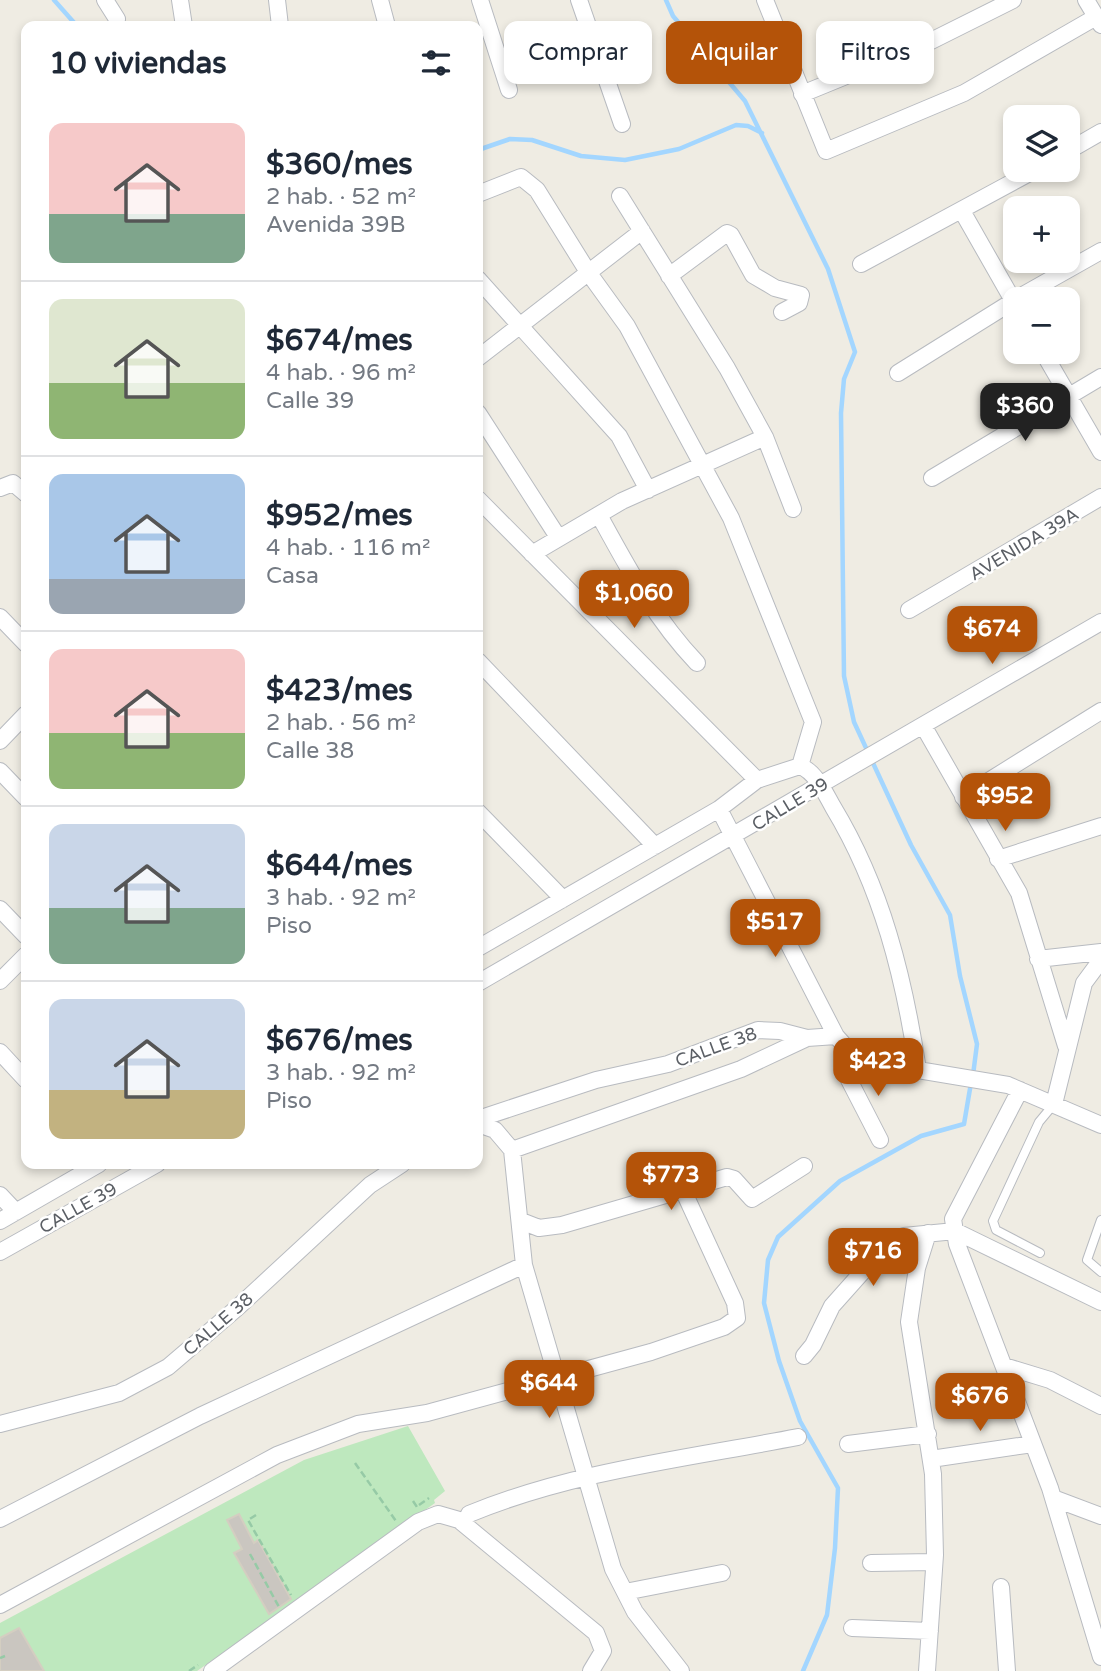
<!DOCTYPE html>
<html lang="es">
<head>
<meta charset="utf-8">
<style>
  :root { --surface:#fff; --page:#f6f6f7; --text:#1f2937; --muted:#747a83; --line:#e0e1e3; --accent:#b45309 }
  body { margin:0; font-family:"Varela Round",sans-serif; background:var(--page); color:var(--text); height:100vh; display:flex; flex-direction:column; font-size:26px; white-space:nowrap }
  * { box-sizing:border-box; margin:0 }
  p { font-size:23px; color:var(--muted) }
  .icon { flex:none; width:38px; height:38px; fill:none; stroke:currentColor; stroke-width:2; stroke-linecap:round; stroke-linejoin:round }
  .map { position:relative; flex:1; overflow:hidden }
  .sheet { position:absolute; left:21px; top:21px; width:462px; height:1148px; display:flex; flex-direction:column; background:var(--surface); border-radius:14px; box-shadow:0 4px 10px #0003 }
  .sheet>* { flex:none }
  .guide { position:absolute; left:504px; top:21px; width:492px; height:63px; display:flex; gap:14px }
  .tools { position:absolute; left:1003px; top:105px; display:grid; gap:14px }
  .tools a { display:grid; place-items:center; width:77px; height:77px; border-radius:14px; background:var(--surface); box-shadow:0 4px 10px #0003; font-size:35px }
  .price { position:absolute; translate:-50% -60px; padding:0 16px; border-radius:14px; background:var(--accent); color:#fff; font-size:23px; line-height:46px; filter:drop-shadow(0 2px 4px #0008) }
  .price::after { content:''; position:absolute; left:50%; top:42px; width:21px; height:16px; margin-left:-10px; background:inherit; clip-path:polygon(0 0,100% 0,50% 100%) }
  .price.current { background:#222; color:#fff }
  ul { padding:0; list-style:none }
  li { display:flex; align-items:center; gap:21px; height:175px; padding:0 28px }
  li+li { border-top:2px solid var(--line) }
  li span { display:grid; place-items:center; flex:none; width:196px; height:140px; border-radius:14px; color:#555 }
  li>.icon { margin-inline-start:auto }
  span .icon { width:84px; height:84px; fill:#fffc; stroke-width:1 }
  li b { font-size:30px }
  h2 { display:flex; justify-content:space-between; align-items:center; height:84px; padding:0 28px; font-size:30px }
  .tag { padding:0 24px; border-radius:14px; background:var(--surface); box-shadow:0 4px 10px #0003; font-size:24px; line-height:63px }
  .tag.current { background:var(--accent); color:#fff }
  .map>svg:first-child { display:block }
  .green { fill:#bee8be }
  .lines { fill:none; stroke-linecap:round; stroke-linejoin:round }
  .stream { stroke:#a3d6ff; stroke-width:4.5 }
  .building { fill:#cac6c0; stroke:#d4cec1; stroke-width:2 }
  .lane-casing { stroke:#b8bbc0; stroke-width:10 }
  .street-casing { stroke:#b8bbc0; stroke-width:18 }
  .path { stroke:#96caa6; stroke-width:2.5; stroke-dasharray:7 3.5; stroke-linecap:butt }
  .lane { stroke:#fff; stroke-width:8 }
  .street { stroke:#fff; stroke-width:16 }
  .labels { text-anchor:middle; stroke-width:5; stroke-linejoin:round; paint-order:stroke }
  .street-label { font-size:18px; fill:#5b5f65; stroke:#fff }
</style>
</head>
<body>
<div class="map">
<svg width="1101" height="1671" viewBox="0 0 1101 1671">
  <rect width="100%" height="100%" fill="#efece3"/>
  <path class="green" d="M408,1426L445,1491L434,1500L435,1503L197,1671H0V1623L304,1460Z"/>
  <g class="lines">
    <path class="stream" d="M54,0L77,26
      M666,0L673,16L745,101L828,269L855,352L844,379L841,413L844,676L854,722L911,845L950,915L960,976L977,1044L973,1075
      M478,150L510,139L532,140L581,156L625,160L679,149L736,125L748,126L762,133
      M803,1671L827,1615L835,1548L838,1488L800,1421L779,1361L764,1303L768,1260L778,1237L840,1181L921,1136L964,1124L971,1083"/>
  </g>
  <path class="building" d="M239,1514L254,1543L258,1540L291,1599L269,1614L234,1553L242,1549L227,1520Z
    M19,1628L44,1671H0V1638Z"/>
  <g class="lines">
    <g class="lane-casing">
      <path id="lane" d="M1101,1220L1087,1260L1101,1272
        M1040,1253L996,1230L993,1221L1039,1122L1054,1104"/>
    </g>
    <g class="street-casing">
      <path id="street" d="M105,0L117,19
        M180,0L184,26
        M277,0L280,26
        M380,0L387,26
        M480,0L509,90
        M579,0L622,124
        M765,0L826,151L964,93L1096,17
        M1086,0L1101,25
        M802,94L929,42L1013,0
        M1068,151L1101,132
        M478,194L521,177L537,190L588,272L627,326L731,518L813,722L800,766
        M620,196L727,368L765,437L793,509
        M962,211L1015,304
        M861,264L1035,170
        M669,276L727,233L731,235L753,275L775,288L801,295L799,303L782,312
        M478,279L619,436L648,490
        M1016,299L1101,251
        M1043,352L1101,452
        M478,358L642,231
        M898,373L1015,300
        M478,413L558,537
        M932,478L1101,377
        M0,488L13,483L26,494
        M478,499L757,780
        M599,515C628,568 655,619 697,663
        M532,554L622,501L765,437
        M909,610L1101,497
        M0,617L26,644
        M478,661L655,846
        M924,727L1019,893L1066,1046
        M0,741L26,714
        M0,771L26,798
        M963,797L1101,711
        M719,809L757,780L800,766C816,772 825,793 833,807C882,888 904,977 918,1070
        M478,812L563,899
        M998,859L1101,826
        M0,909L26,936
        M478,948L719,809L836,1036L853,1055L876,1063L1008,1085L1101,1125
        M1038,959L1101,952
        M0,981L26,955
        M478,983L1101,622
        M0,1052L26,1080
        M853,1055L846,1074L880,1140
        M1020,1090L953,1219L957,1244L1050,1488L1101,1657
        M1054,1104L1084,983L1101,960
        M478,1119L596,1080L668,1064L758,1030L780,1031L807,1038L836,1036
        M478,1124L495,1130L512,1150L524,1265L613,1569L635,1612L681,1671
        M512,1150L741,1069L807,1038
        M0,1195L16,1212
        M0,1221L99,1164
        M521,1221L539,1228L562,1225L727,1177L734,1179L752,1199L804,1166
        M0,1252L157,1164
        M804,1356L813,1345L832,1306L881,1251L904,1236L955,1231L1101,1302
        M1004,1366L1050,1380L1101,1406
        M0,1424L119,1393L168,1367L237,1308L370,1185L402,1164
        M848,1444L928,1434
        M931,1459L1033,1444
        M1053,1498L1101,1516
        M469,1514C573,1471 689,1458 798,1437
        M0,1519L200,1416L524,1265
        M871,1563L934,1562
        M1001,1587L1007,1671
        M625,1592L722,1573
        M0,1605L277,1455L358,1424L427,1413L651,1352L724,1327L737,1318L735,1303L683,1190
        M852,1628L930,1631
        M212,1671L418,1522L438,1514L459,1520L596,1633L603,1651L591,1671
        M927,1671L935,1555L933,1474L909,1322L917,1268L928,1233"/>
    </g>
    <path class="path" d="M355,1463L396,1521
      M413,1501L417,1507
      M419,1505L429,1498
      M256,1515L248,1520L291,1595
      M250,1554L279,1607
      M0,1658L5,1656
      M189,1671L198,1665"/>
    <use href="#lane" class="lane"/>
    <use href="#street" class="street"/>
  </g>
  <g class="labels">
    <g class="street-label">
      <text transform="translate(1024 544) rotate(-31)" y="6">AVENIDA 39A</text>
      <text transform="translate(790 804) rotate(-31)" y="6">CALLE 39</text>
      <text transform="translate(716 1047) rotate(-20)" y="6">CALLE 38</text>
      <text transform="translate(78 1208) rotate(-29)" y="6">CALLE 39</text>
      <text transform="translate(218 1324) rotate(-41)" y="6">CALLE 38</text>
    </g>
  </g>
</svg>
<div class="tools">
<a><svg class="icon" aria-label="layers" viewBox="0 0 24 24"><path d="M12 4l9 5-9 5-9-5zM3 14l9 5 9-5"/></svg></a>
<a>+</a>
<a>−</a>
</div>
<b class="price current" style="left:1025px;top:443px">$360</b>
<b class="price" style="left:634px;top:630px">$1,060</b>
<b class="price" style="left:992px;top:666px">$674</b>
<b class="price" style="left:1005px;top:833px">$952</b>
<b class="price" style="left:775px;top:959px">$517</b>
<b class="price" style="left:878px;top:1098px">$423</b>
<b class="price" style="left:671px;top:1212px">$773</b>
<b class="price" style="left:873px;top:1288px">$716</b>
<b class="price" style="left:549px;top:1420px">$644</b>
<b class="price" style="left:980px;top:1433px">$676</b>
<div class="guide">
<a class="tag">Comprar</a>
<a class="tag current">Alquilar</a>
<a class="tag">Filtros</a>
</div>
<section class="sheet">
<h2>10 viviendas<svg class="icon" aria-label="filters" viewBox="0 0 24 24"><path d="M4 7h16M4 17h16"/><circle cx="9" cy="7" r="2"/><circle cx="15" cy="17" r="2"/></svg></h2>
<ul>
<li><span style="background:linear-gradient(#f6c9c9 65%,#7fa58c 0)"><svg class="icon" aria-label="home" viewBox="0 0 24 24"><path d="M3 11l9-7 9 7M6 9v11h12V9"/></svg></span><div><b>$360/mes</b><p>2 hab. · 52 m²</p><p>Avenida 39B</p></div></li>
<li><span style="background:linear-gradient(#dfe7d0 60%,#8fb573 0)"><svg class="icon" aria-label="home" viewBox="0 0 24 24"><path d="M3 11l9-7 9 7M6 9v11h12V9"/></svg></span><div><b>$674/mes</b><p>4 hab. · 96 m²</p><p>Calle 39</p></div></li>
<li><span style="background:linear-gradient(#a9c7e8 75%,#9aa5b1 0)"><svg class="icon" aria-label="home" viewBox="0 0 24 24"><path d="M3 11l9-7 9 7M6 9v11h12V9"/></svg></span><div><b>$952/mes</b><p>4 hab. · 116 m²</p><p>Casa</p></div></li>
<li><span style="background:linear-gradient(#f6c9c9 60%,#8fb573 0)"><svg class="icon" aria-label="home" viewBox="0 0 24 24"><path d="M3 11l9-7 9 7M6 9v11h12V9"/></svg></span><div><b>$423/mes</b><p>2 hab. · 56 m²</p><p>Calle 38</p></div></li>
<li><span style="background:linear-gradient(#c9d6e8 60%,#7fa58c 0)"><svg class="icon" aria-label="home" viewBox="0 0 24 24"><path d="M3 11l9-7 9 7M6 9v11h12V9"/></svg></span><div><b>$644/mes</b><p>3 hab. · 92 m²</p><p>Piso</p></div></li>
<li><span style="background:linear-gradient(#c9d6e8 65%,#c2b280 0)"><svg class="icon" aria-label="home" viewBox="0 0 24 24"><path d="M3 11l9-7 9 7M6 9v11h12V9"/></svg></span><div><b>$676/mes</b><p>3 hab. · 92 m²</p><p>Piso</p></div></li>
</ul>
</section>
</div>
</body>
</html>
